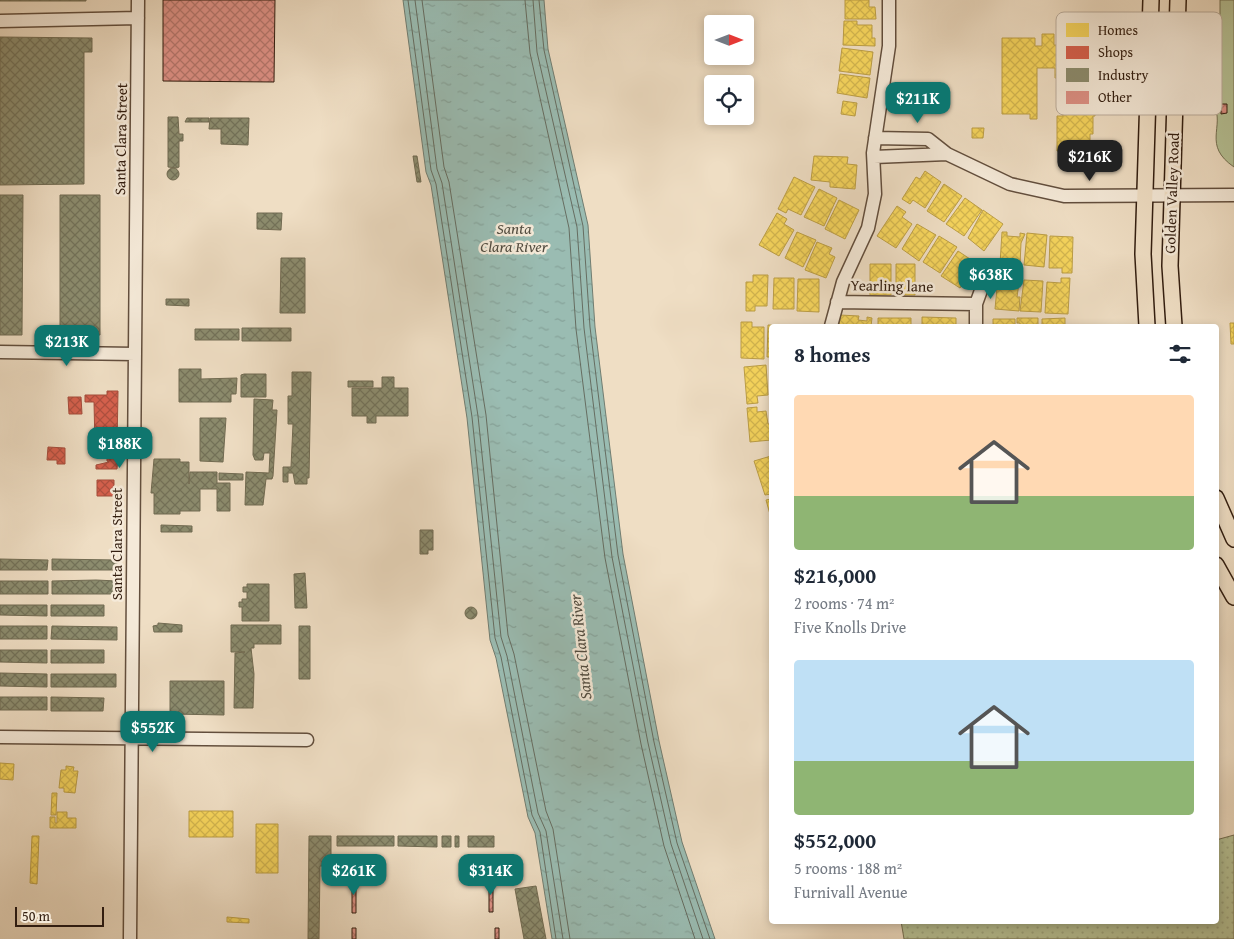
<!DOCTYPE html>
<html lang="en">
<head>
<meta charset="utf-8">
<style>
  :root { --surface:#fff; --page:#f2f2f3; --text:#1f2937; --muted:#747a83; --accent:#0f766e }
  body { margin:0; font-family:"Gentium Book Plus",serif; background:var(--page); color:var(--text); height:100vh; display:flex; flex-direction:column; font-size:19px; white-space:nowrap }
  * { box-sizing:border-box; margin:0 }
  p { font-size:16px; color:var(--muted) }
  .icon { flex:none; width:28px; height:28px; fill:none; stroke:currentColor; stroke-width:2; stroke-linecap:round; stroke-linejoin:round }
  .map { position:relative; flex:1; overflow:hidden }
  .details { position:absolute; left:769px; top:324px; width:450px; height:600px; display:flex; flex-direction:column; background:var(--surface); border-radius:5px; box-shadow:0 2px 8px #0003 }
  .details>* { flex:none }
  .needle { width:32px; rotate:90deg }
  .tools { position:absolute; left:704px; top:15px; display:grid; gap:10px }
  .tools a { display:grid; place-items:center; width:50px; height:50px; border-radius:5px; background:var(--surface); box-shadow:0 2px 8px #0003; font-size:25px }
  .scale { position:absolute; left:15px; bottom:12px; width:89px; box-sizing:border-box; padding-left:5px; border:2px solid #331e10; border-top:0; font-size:14px; line-height:18px; white-space:nowrap; color:#331e10; -webkit-text-stroke:4px #f5ead9; paint-order:stroke }
  .price { position:absolute; translate:-50% -42px; padding:0 11px; border-radius:10px; background:var(--accent); color:#fff; font-size:16px; line-height:32px; filter:drop-shadow(0 1px 2px #0008) }
  .price::after { content:''; position:absolute; left:50%; top:30px; width:15px; height:11px; margin-left:-8px; background:inherit; clip-path:polygon(0 0,100% 0,50% 100%) }
  .price.selected { background:#222; color:#fff }
  ul { padding:0; list-style:none }
  li { display:grid; align-content:center; gap:10px; height:265px; padding:0 25px }
  li span { display:grid; place-items:center; height:155px; border-radius:5px; color:#555 }
  li>.icon { margin-inline-start:auto }
  span .icon { width:90px; height:90px; fill:#fffc; stroke-width:1 }
  li b { font-size:21px }
  h2 { display:flex; justify-content:space-between; align-items:center; height:60px; padding:0 25px; font-size:21px }
  .map>svg:first-child { display:block }
  .grass { fill:url(#grass-dots); stroke:#747053 }
  .park { fill:#b6c296; stroke:#747053 }
  .water { fill:url(#water-ripples); stroke:#717d71 }
  .homes { fill:url(#homes-cross-hatch); stroke:#bc9e45 }
  .shops { fill:url(#shops-cross-hatch); stroke:#a54c3b }
  .industry { fill:url(#industry-cross-hatch); stroke:#716b52 }
  .lines { fill:none; stroke-linecap:round; stroke-linejoin:round }
  .shore { stroke:#666d61; stroke-width:1 }
  .building { fill:url(#building-cross-hatch); stroke:#331e10 }
  .minor-casing { stroke:#624e3d; stroke-width:15 }
  .major-casing { stroke:#331e10; stroke-width:18 }
  .minor { stroke:#f5ead9; stroke-width:12 }
  .major { stroke:#efdec4; stroke-width:15 }
  .labels { text-anchor:middle; stroke-width:5; stroke-linejoin:round; paint-order:stroke }
  .street-label { font-size:15px; fill:#331e10; stroke:#f5ead9 }
  .water-label { font-size:16px; font-style:italic; fill:#524d41; stroke:#f5ead9 }
  .key { fill:#f5ead9; stroke:#bbad9d; stroke-width:1 }
  .key-label { font-size:14px; fill:#331e10 }
</style>
</head>
<body>
<div class="map">
<svg width="1234" height="939" viewBox="0 0 1234 939">
  <defs>
    <pattern id="grass-dots" width="8" height="8" patternUnits="userSpaceOnUse" patternTransform="scale(1.25)"><rect width="8" height="8" fill="#b6c296"/><path d="M2 2h.1M6 6h.1" fill="none" stroke="#9da680" stroke-width="1.8" stroke-linecap="round"/></pattern>
    <pattern id="water-ripples" width="26" height="14" patternUnits="userSpaceOnUse" patternTransform="scale(1.25)"><rect width="26" height="14" fill="#9abcb2"/><path d="M2 4q2-2 4 0t4 0M15 11q2-2 4 0t4 0" fill="none" stroke="#85a198"/></pattern>
    <pattern id="homes-cross-hatch" width="8" height="8" patternUnits="userSpaceOnUse" patternTransform="scale(1.25)"><rect width="8" height="8" fill="#f6d55c"/><path d="M0 0l8 8M0 8l8-8" fill="none" stroke="#d3b64f"/></pattern>
    <pattern id="shops-cross-hatch" width="8" height="8" patternUnits="userSpaceOnUse" patternTransform="scale(1.25)"><rect width="8" height="8" fill="#d6604d"/><path d="M0 0l8 8M0 8l8-8" fill="none" stroke="#ae4f3f"/></pattern>
    <pattern id="industry-cross-hatch" width="8" height="8" patternUnits="userSpaceOnUse" patternTransform="scale(1.25)"><rect width="8" height="8" fill="#8c8c6e"/><path d="M0 0l8 8M0 8l8-8" fill="none" stroke="#737259"/></pattern>
    <pattern id="building-cross-hatch" width="8" height="8" patternUnits="userSpaceOnUse" patternTransform="scale(1.25)"><rect width="8" height="8" fill="#de9186"/><path d="M0 0l8 8M0 8l8-8" fill="none" stroke="#b5766c"/></pattern>
  </defs>
  <rect width="100%" height="100%" fill="#efdec4"/>
  <filter id="stains"><feTurbulence type="fractalNoise" baseFrequency=".004" numOctaves="4"/><feColorMatrix values="0 0 0 0 .2 0 0 0 0 .09 0 0 0 0 .02 0 0 0 .5 -.17"/></filter>
  <radialGradient id="worn" r=".72"><stop offset=".6" stop-color="#630" stop-opacity="0"/><stop offset="1" stop-color="#630" stop-opacity=".3"/></radialGradient>
  <path class="grass" d="M1234,835V939H904L901,921H1216V840Z"/>
  <path class="park" d="M1220,0H1234V167C1202,145 1225,127 1214,105L1220,42Z"/>
  <path class="water" d="M403,0H544L548,49L588,225L595,327L623,554L659,741L682,842L715,939H552L535,833L528,817L496,658L490,640L467,418L431,185L426,172Z"/>
  <path class="homes" d="M845,0H869V7H875L876,19H845Z
    M844,21H857V25H872V38H875V46L843,45Z
    M1042,34H1054V45H1060V37H1096L1095,116H1093V134H1090V151H1057V116H1063V78H1055V68H1037V119H1030V114H1002V38H1035V46H1042Z
    M842,48L873,52L870,75L839,71Z
    M840,74L870,78L867,98L837,93Z
    M843,101L857,103L855,116L841,114Z
    M972,128H984L983,138H972Z
    M814,156L848,157L847,164L857,165L855,189L830,187V182L811,180Z
    M925,171L941,182L925,208L913,200L910,204L902,199L916,177L920,179Z
    M794,177L815,187L801,215L788,209L786,213L778,209Z
    M944,184L962,196L944,222L927,211Z
    M819,189L837,198L824,226L804,217Z
    M965,198L982,210L964,236L946,224Z
    M839,200L859,210L845,239L825,229Z
    M897,206L906,212L902,217L912,224L896,248L877,236Z
    M983,210L1003,224L984,251L968,238Z
    M777,213L787,219L784,224L794,230L779,256L759,245Z
    M917,224L936,235L919,261L902,249Z
    M797,232L816,240L803,267L785,258Z
    M1002,232H1007V236L1020,237V233L1025,234L1021,243L1020,265L1000,264Z
    M1027,233L1047,235L1044,267L1024,265Z
    M939,236L957,247L940,273L923,262Z
    M1050,236L1073,237L1072,273H1062V268H1049Z
    M817,242L832,248L829,254L835,257L826,278L805,270Z
    M958,251L976,263L960,288L941,276Z
    M870,264H891V295H870Z
    M896,264H915V295H896Z
    M753,275H768L767,306H755V311H746V282H753Z
    M774,278H794V309H773Z
    M998,278L1017,279L1019,283L1017,297H1020L1019,311L995,309Z
    M1061,278H1070L1068,314L1045,313L1047,282L1061,283Z
    M798,279H819V312L797,311Z
    M1024,280L1043,281L1041,312L1020,311Z
    M840,315L859,316L858,320L867,321V317L872,318L871,326H839Z
    M922,317L956,318V326H922Z
    M878,318H911V326H878Z
    M1017,318H1038V326H1020V323H1017Z
    M1065,318V326H1042V319Z
    M993,319H1015V326H993Z
    M741,322H752V327H764V359L741,358Z
    M1230,323H1234V344H1231Z
    M768,325L789,326H771V357H767Z
    M766,365L768,395L757,396L758,403L747,404L744,367Z
    M757,407V412L766,411L768,424H771V440L750,442L747,408Z
    M771,456V494L765,495L754,461Z
    M771,499V518L766,500Z
    M0,763L14,764L13,780L0,779Z
    M66,766L74,767L73,771H78L75,793L64,792V788H59L61,770H66Z
    M52,793H57L56,815H51Z
    M189,811H233V837H189Z
    M57,812H67V818H76V828H50V817H55V823H57Z
    M256,824H278V873H256Z
    M32,836H39L37,884L30,883Z
    M227,917L249,919V923L227,922Z"/>
  <path class="shops" d="M107,391H118L117,446H95L94,402H85V395H107Z
    M68,397H81L82,414H69Z
    M107,446H119L117,469H96V465L109,462L107,461Z
    M48,447L65,448V464H57V460H47Z
    M97,480H114V496H97Z"/>
  <path class="industry" d="M0,0H86V1H0Z
    M0,37L92,38V52H84V184L0,185Z
    M168,117H178L179,134H183V141H179V167L177,168L168,167Z
    M187,118H209V122H185Z
    M210,118H249L248,145L221,144V129H209Z
    M413,156H417L421,182H417Z
    M167 174a6 6 0 1 1 12 0a6 6 0 1 1-12 0Z
    M0,195H23L22,335H0Z
    M60,195H100V335H60Z
    M257,213H282L281,230L257,229Z
    M281,258H305V313H280Z
    M166,299H189V306L166,305Z
    M242,328H291V341H242Z
    M195,329H239V340H195Z
    M179,369H201V379L237,378L236,394H231V402H179Z
    M292,372H311L309,478H307V484H295L293,473H288V482H283V467H291L293,424H288V396H292Z
    M244,374H266V397H241V375Z
    M382,377H394V388H408V416H376V423H367V416H352V388H382Z
    M348,381H373V387H348Z
    M254,399L273,400L272,410H277L273,476L272,479H266L263,505H245L246,472L269,473L270,453H264L263,460H255L253,455Z
    M200,418H226L223,462L200,461Z
    M154,459H180V462H189V484L190,472H217V483H230V511H217V489H200V511H180V514H154V493H151Z
    M219,473L243,474V480H219Z
    M161,525L192,526V532H161Z
    M420,530H433V550H428V554H420Z
    M0,559L48,560L47,570H0Z
    M52,559L117,560V570H52Z
    M305,573L307,608H295L294,574Z
    M96,580L117,581V594H52V581Z
    M0,581H48V594H0Z
    M247,584H269V621H242V607H239V602H242V599H247V592H243V587H247Z
    M0,605H47V616L0,615Z
    M51,605H104V616H51Z
    M465 613a6 6 0 1 1 12 0a6 6 0 1 1-12 0Z
    M158,623L182,625V632H154L153,626L158,625Z
    M231,625H281V644H254V648H251L254,674L253,708H234L235,653L245,652H231Z
    M0,626H47V639H0Z
    M52,626L117,627V640L51,639Z
    M299,626H310V679H299Z
    M0,650H47V663L0,662Z
    M51,650H104V663H51Z
    M0,673L47,674V687L0,686Z
    M51,674H116V687H51Z
    M170,681H224V715L170,714Z
    M0,697H47V710H0Z
    M51,697L104,698L103,711H51Z
    M309,836H331V866H320L319,939H308Z
    M337,836H394V846H337Z
    M398,836H437V847L398,846Z
    M442,836H451V847H442Z
    M455,836H459V847H455Z
    M468,836H494V847H468Z
    M536,886L546,939H524L515,889Z"/>
  <g class="lines">
    <path class="shore" d="M408,0L431,170L436,184L472,417L495,638L501,657L532,815L540,832L556,939
      M415,0L437,169L442,183L478,416L501,637L507,656L538,813L546,831L563,939
      M422,0L444,167L449,182L486,415L508,635L514,654L546,811L553,829L570,939
      M525,0L530,53L569,228L576,329L605,558L641,744L664,846L695,939
      M533,0L537,52L577,227L584,328L612,557L648,743L671,844L703,939
      M539,0L544,50L583,226L590,327L618,555L654,742L677,843L710,939"/>
  </g>
  <path class="building" d="M163,0H275L274,82L163,81Z
    M1221,104H1227V113L1221,114Z
    M489,879H493V912H489Z
    M352,880H356V913H352Z
    M352,928H356V939H352Z
    M495,928H499V939H495Z"/>
  <g class="lines">
    <g class="minor-casing">
      <path id="minor" d="M0,21L138,18
        M875,138L928,139L947,154L1010,184L1064,196L1234,195
        M874,157L947,154
        M837,302L976,304
        M831,326L843,282L868,228L875,194L873,153L889,46V0
        M976,326V304L988,271
        M0,352L135,354
        M0,737L307,740
        M130,939L138,0"/>
    </g>
    <g class="major-casing">
      <path id="major" d="M1147,326L1143,254L1151,0
        M1174,326L1170,266L1178,0
        M1216,498L1234,539
        M1216,565L1234,597"/>
    </g>
    <use href="#minor" class="minor"/>
    <use href="#major" class="major"/>
  </g>
  <g class="labels">
    <g class="street-label">
      <text transform="translate(121 139) rotate(-89)" y="5">Santa Clara Street</text>
      <text transform="translate(1172 193) rotate(-88)" y="5">Golden Valley Road</text>
      <text transform="translate(892 286) rotate(1)" y="5">Yearling lane</text>
      <text transform="translate(117 544) rotate(-90)" y="5">Santa Clara Street</text>
    </g>
    <g class="water-label">
      <text x="514" y="234">Santa<tspan x="514" dy="18">Clara River</tspan></text>
      <text transform="translate(580 647) rotate(-96)" y="6">Santa Clara River</text>
    </g>
  </g>
  <rect x="1056" y="12" width="166" height="103" rx="8" class="key"/>
  <rect x="1066" y="23" width="23" height="14" fill="#f6d55c"/>
  <rect x="1066" y="46" width="23" height="13" fill="#d6604d"/>
  <rect x="1066" y="68" width="23" height="14" fill="#8c8c6e"/>
  <rect x="1066" y="91" width="23" height="13" fill="#de9186"/>
  <g class="key-label">
    <text x="1098" y="35">Homes</text>
    <text x="1098" y="57">Shops</text>
    <text x="1098" y="80">Industry</text>
    <text x="1098" y="102">Other</text>
  </g>
  <rect width="100%" height="100%" filter="url(#stains)"/>
  <rect width="100%" height="100%" fill="url(#worn)"/>
</svg>
<div class="tools">
<a><svg class="needle" viewBox="-14 -14 28 28"><path d="M0-13l5 13h-10z" fill="#e53935"/><path d="M0 13l5-13h-10z" fill="#747a83"/></svg></a>
<a><svg class="icon" aria-label="locate" viewBox="0 0 24 24"><circle cx="12" cy="12" r="6"/><path d="M12 2v4M12 18v4M2 12h4M18 12h4"/></svg></a>
</div>
<div class="scale">50 m</div>
<b class="price" style="left:918px;top:124px">$211K</b>
<b class="price selected" style="left:1090px;top:182px">$216K</b>
<b class="price" style="left:991px;top:300px">$638K</b>
<b class="price" style="left:67px;top:367px">$213K</b>
<b class="price" style="left:120px;top:469px">$188K</b>
<b class="price" style="left:153px;top:753px">$552K</b>
<b class="price" style="left:354px;top:896px">$261K</b>
<b class="price" style="left:491px;top:896px">$314K</b>
<section class="details">
<h2>8 homes<svg class="icon" aria-label="filters" viewBox="0 0 24 24"><path d="M4 7h16M4 17h16"/><circle cx="9" cy="7" r="2"/><circle cx="15" cy="17" r="2"/></svg></h2>
<ul>
<li><span style="background:linear-gradient(#ffd9b3 65%,#8fb573 0)"><svg class="icon" aria-label="home" viewBox="0 0 24 24"><path d="M3 11l9-7 9 7M6 9v11h12V9"/></svg></span><div><b>$216,000</b><p>2 rooms · 74 m²</p><p>Five Knolls Drive</p></div></li>
<li><span style="background:linear-gradient(#bfe0f5 65%,#8fb573 0)"><svg class="icon" aria-label="home" viewBox="0 0 24 24"><path d="M3 11l9-7 9 7M6 9v11h12V9"/></svg></span><div><b>$552,000</b><p>5 rooms · 188 m²</p><p>Furnivall Avenue</p></div></li>
</ul>
</section>
</div>
</body>
</html>
